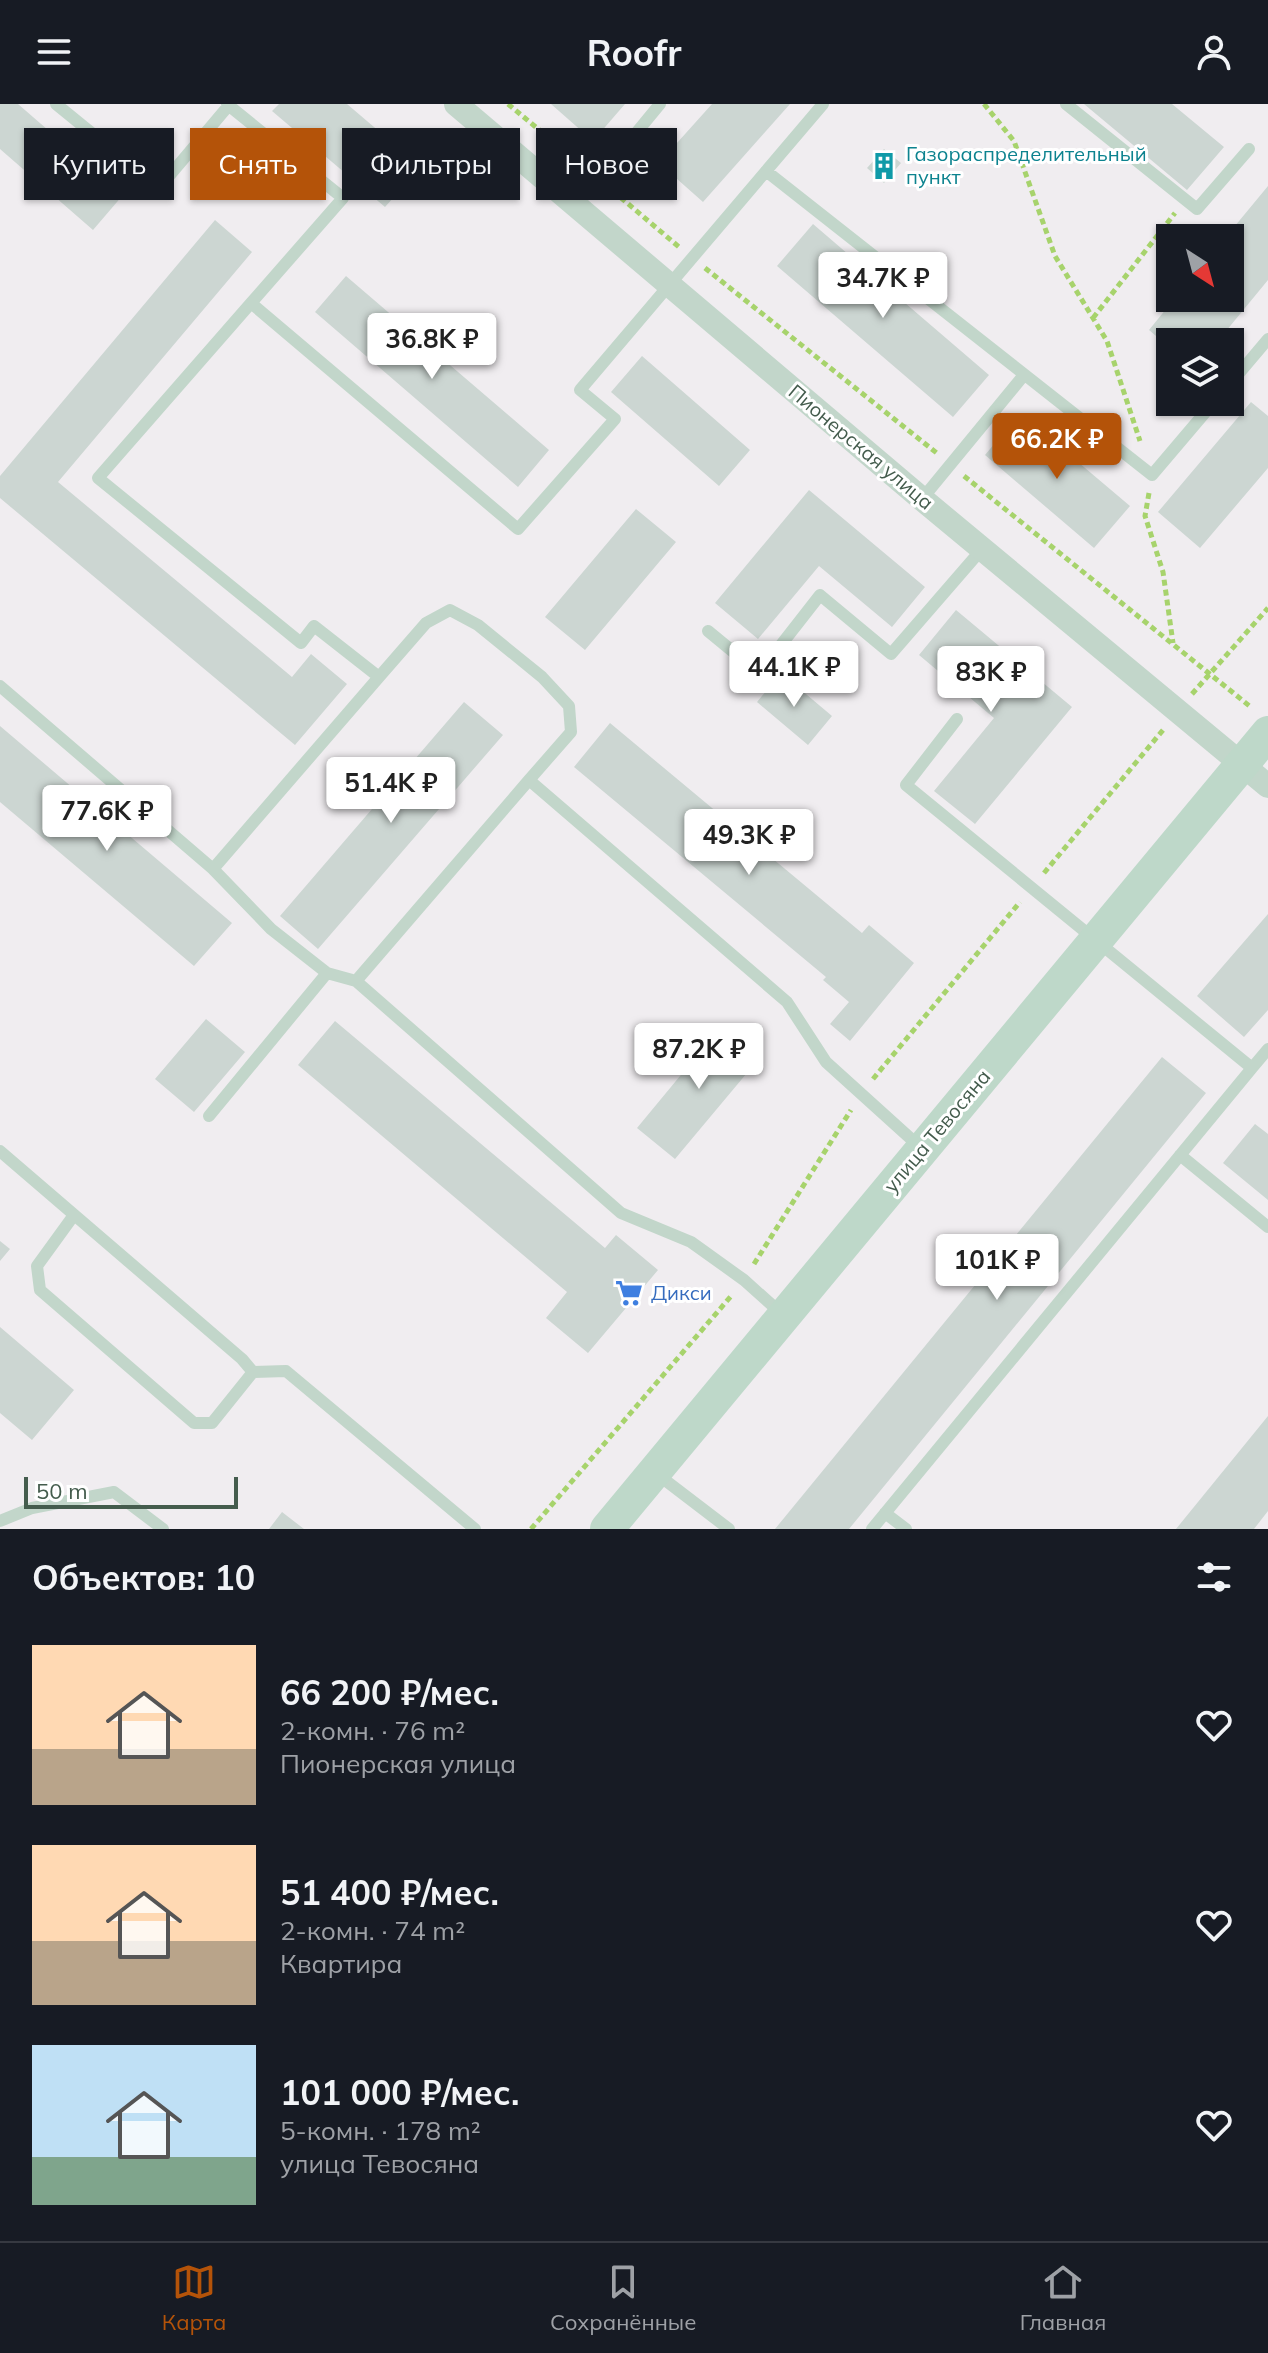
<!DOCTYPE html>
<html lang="ru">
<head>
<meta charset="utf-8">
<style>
  :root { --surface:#171b24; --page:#20242c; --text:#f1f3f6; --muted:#9ea1a6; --line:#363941; --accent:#b45309 }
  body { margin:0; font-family:Mulish,sans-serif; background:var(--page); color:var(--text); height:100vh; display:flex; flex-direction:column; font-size:30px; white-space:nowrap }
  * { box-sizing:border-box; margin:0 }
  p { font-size:26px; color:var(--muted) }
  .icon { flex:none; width:44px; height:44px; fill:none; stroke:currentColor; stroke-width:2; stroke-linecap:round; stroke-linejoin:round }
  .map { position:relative; height:1425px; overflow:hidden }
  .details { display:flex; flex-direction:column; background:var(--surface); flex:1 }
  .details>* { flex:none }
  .guide { position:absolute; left:24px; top:24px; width:800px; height:72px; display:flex; gap:16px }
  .needle { width:52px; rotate:144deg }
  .buttons { position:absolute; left:1156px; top:120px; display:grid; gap:16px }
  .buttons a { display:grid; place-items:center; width:88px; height:88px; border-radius:0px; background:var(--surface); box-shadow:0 2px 6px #0004; font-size:40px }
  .scale { position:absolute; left:24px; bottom:20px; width:214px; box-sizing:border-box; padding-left:8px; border:4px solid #445c4d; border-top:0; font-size:22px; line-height:28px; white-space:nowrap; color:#445c4d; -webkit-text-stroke:6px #fff; paint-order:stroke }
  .price { position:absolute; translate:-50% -68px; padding:0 18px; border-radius:8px; background:#fff; color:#222; font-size:26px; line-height:52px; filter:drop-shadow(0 2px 4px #0008) }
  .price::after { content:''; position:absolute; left:50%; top:48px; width:24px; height:18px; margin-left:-12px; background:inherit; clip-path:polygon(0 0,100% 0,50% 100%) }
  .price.current { background:var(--accent); color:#fff }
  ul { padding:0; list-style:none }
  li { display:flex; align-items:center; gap:24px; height:200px; padding:0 32px }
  li span { display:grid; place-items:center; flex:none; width:224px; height:160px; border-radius:0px; color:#555 }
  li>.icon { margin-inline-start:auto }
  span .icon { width:96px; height:96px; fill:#fffc; stroke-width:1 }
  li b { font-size:34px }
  h2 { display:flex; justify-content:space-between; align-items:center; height:96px; padding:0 32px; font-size:34px }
  .pill { padding:0 28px; border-radius:0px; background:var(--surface); box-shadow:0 2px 6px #0004; font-size:28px; line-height:72px }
  .pill.current { background:var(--accent); color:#fff }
  header { display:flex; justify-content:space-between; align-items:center; height:104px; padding:0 32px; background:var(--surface); font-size:36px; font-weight:700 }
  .tab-bar { display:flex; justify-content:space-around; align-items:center; height:112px; border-top:2px solid var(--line); background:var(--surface); font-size:22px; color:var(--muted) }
  .tab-bar a { display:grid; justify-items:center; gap:4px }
  .tab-bar .current { color:var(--accent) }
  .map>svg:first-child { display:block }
  .building { fill:#ccd6d2 }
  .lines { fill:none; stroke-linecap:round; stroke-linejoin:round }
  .path { stroke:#a7d36c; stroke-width:5; stroke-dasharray:6 4; stroke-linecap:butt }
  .lane { stroke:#c2d6ca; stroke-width:12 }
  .street { stroke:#c2d6ca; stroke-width:24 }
  .secondary { stroke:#bed8c9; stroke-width:34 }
  .labels { text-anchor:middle; stroke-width:6; stroke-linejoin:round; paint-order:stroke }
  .culture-label { font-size:20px; fill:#0d838f; stroke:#fff; text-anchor:start }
  .street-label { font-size:20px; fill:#445c4d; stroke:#fff }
  .shop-label { font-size:20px; fill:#366cbe; stroke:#fff; text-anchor:start }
</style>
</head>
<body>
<header><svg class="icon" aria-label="menu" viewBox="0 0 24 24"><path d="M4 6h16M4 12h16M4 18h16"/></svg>Roofr<svg class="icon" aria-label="person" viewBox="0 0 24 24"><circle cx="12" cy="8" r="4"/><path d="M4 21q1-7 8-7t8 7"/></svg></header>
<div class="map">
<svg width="1268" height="1425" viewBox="0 0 1268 1425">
  <rect width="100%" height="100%" fill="#f0edf0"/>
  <path class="building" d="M0,0H18L123,91L93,126L0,45Z
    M279,0H347L421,63L385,103L272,7Z
    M551,0H625L593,37Z
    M712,0H790L703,98L659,59Z
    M1084,0H1172L1224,43L1187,86Z
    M884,45L901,59L884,79L867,64Z
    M1268,82V176L1217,238H1170V244L1149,226L1175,194H1230V134H1225Z
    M215,116L252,148L58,378L292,573L311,550L347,580L295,641L0,394V372Z
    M813,120L989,271L953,313L777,162Z
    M346,172L549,346L518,383L315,208Z
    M642,252L750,346L719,382L611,288Z
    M1251,298L1268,312V364L1200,444L1158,408Z
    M1020,309L1130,402L1094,444L985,351Z
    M809,386L925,483L892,523L819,462L758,535L715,499Z
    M636,405L676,438L585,546L545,513Z
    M956,506L1072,603L975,720L934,687L994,614L919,551Z
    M781,569L832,612L808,641L757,598Z
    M464,598L503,631L318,845L280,812Z
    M610,619L862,829L869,821L914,859L850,937L830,920L849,898L823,876L826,873L574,663Z
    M0,622L232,819L194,862L0,698Z
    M1268,810V906L1244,933L1197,892Z
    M206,915L245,948L194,1008L155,975Z
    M335,917L605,1144L616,1131L658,1166L588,1249L546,1214L567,1188L298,961Z
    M723,920L762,951L675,1055L637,1024Z
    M1162,953L1206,989L849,1425H775Z
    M1255,1020L1268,1030V1096L1223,1059Z
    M0,1137L10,1145L0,1157Z
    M0,1223L74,1286L32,1336L0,1309Z
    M1268,1312V1407L1254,1425H1176Z
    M282,1408L304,1425H269Z"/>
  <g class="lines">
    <path class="path" d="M508,0L584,63
      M984,0L1014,37L1055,152L1107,237L1140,337
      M613,87L679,143
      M705,164L938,350
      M1093,214L1175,109
      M964,372L1252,604
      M1149,389L1145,412L1163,468L1173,539
      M1192,590L1268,504
      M1044,769L1163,626
      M873,975L1020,798
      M754,1160L851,1006
      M531,1425L732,1191"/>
    <path class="lane" d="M56,0L159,84L230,0
      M227,0L343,94L251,199
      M1066,0L1197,105L1249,45
      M766,67L1152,371L1214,298
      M576,102L660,0
      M1230,280L1268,235
      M922,395L1024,271
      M708,527L759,569L820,491L891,550L982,445
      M379,573L426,519L450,506L478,521L542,573L569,602L571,628L529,676
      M0,582L213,765L379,573L314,522L301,539L98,374L251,199L518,425L615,315L580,286L823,0
      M213,765L271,825L327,869L356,877
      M1252,964L1268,945
      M209,1012L327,869
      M0,1047L242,1255L253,1268L286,1267L475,1425
      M1180,1051L1268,1123
      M74,1111L37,1162L40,1186L194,1319H212L253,1268
      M783,1211L744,1176L691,1138L621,1109L356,877L529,676L787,898L826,958L920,1043
      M657,1370L729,1425
      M885,1409L906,1425
      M0,1417L32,1404L114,1388L163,1425
      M872,1425L1252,964L906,681L957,615"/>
    <path class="street" d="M456,0L922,395L1268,682"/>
    <path class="secondary" d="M607,1425L1268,629"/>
  </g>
  <defs>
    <g id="building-bare" transform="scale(2.16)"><path d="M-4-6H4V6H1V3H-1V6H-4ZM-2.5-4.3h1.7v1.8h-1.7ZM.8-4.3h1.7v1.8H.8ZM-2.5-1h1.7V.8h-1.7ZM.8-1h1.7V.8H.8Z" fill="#0f9aa8" stroke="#fff" stroke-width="2.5" paint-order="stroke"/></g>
    <g id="supermarket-bare" transform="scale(2.16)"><path d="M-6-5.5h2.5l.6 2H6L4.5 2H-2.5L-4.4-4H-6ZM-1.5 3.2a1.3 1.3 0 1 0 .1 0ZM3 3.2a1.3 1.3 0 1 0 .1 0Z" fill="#3f7fe0" stroke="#fff" stroke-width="2.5" paint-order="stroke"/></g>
  </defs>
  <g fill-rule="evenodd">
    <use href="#building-bare" x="884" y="62"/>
    <use href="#supermarket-bare" x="629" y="1189"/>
  </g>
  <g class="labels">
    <g class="culture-label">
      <text x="906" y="57">Газораспределительный<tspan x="906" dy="23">пункт</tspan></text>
    </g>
    <g class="street-label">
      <text transform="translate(861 343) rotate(40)" y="7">Пионерская улица</text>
      <text transform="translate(937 1027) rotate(-50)" y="7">улица Тевосяна</text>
    </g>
    <g class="shop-label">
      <text x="651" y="1196">Дикси</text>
    </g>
  </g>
</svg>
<div class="buttons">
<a><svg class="needle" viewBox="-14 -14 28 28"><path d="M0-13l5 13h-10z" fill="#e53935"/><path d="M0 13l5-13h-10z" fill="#9ea1a6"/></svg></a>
<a><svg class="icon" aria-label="layers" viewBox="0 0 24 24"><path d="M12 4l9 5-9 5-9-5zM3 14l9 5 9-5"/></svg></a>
</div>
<div class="scale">50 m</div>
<b class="price" style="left:883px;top:216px">34.7K ₽</b>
<b class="price" style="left:432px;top:277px">36.8K ₽</b>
<b class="price current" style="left:1057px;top:377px">66.2K ₽</b>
<b class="price" style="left:794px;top:605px">44.1K ₽</b>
<b class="price" style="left:991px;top:610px">83K ₽</b>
<b class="price" style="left:391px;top:721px">51.4K ₽</b>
<b class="price" style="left:107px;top:749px">77.6K ₽</b>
<b class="price" style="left:749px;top:773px">49.3K ₽</b>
<b class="price" style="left:699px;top:987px">87.2K ₽</b>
<b class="price" style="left:997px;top:1198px">101K ₽</b>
<div class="guide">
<a class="pill">Купить</a>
<a class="pill current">Снять</a>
<a class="pill">Фильтры</a>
<a class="pill">Новое</a>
</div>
</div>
<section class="details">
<h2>Объектов: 10<svg class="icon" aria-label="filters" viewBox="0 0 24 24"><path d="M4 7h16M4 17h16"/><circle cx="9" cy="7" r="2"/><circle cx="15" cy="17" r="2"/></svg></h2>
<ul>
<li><span style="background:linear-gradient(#ffd9b3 65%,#b9a48a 0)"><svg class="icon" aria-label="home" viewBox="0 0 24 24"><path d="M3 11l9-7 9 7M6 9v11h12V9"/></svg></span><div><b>66 200 ₽/мес.</b><p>2-комн. · 76 m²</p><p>Пионерская улица</p></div><svg class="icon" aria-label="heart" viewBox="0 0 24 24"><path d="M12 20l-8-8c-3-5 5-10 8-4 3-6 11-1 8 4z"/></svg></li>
<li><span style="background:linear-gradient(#ffd9b3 60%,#b9a48a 0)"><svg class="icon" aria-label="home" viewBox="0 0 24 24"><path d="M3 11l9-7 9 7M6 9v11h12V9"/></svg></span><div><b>51 400 ₽/мес.</b><p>2-комн. · 74 m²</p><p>Квартира</p></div><svg class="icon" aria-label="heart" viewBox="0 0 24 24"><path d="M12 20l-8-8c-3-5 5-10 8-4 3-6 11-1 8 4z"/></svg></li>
<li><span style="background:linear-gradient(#bfe0f5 70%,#7fa58c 0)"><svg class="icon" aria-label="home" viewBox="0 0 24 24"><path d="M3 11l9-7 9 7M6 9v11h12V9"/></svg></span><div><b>101 000 ₽/мес.</b><p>5-комн. · 178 m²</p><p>улица Тевосяна</p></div><svg class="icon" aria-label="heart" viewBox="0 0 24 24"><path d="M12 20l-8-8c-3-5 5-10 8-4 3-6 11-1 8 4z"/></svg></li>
</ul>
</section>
<nav class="tab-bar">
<a class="current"><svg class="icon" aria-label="map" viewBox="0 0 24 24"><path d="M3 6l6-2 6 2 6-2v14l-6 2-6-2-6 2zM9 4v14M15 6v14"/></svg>Карта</a>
<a><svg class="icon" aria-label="saved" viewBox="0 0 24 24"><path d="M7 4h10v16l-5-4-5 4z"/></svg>Сохранённые</a>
<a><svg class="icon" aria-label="home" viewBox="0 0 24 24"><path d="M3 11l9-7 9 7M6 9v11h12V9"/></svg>Главная</a>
</nav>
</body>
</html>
